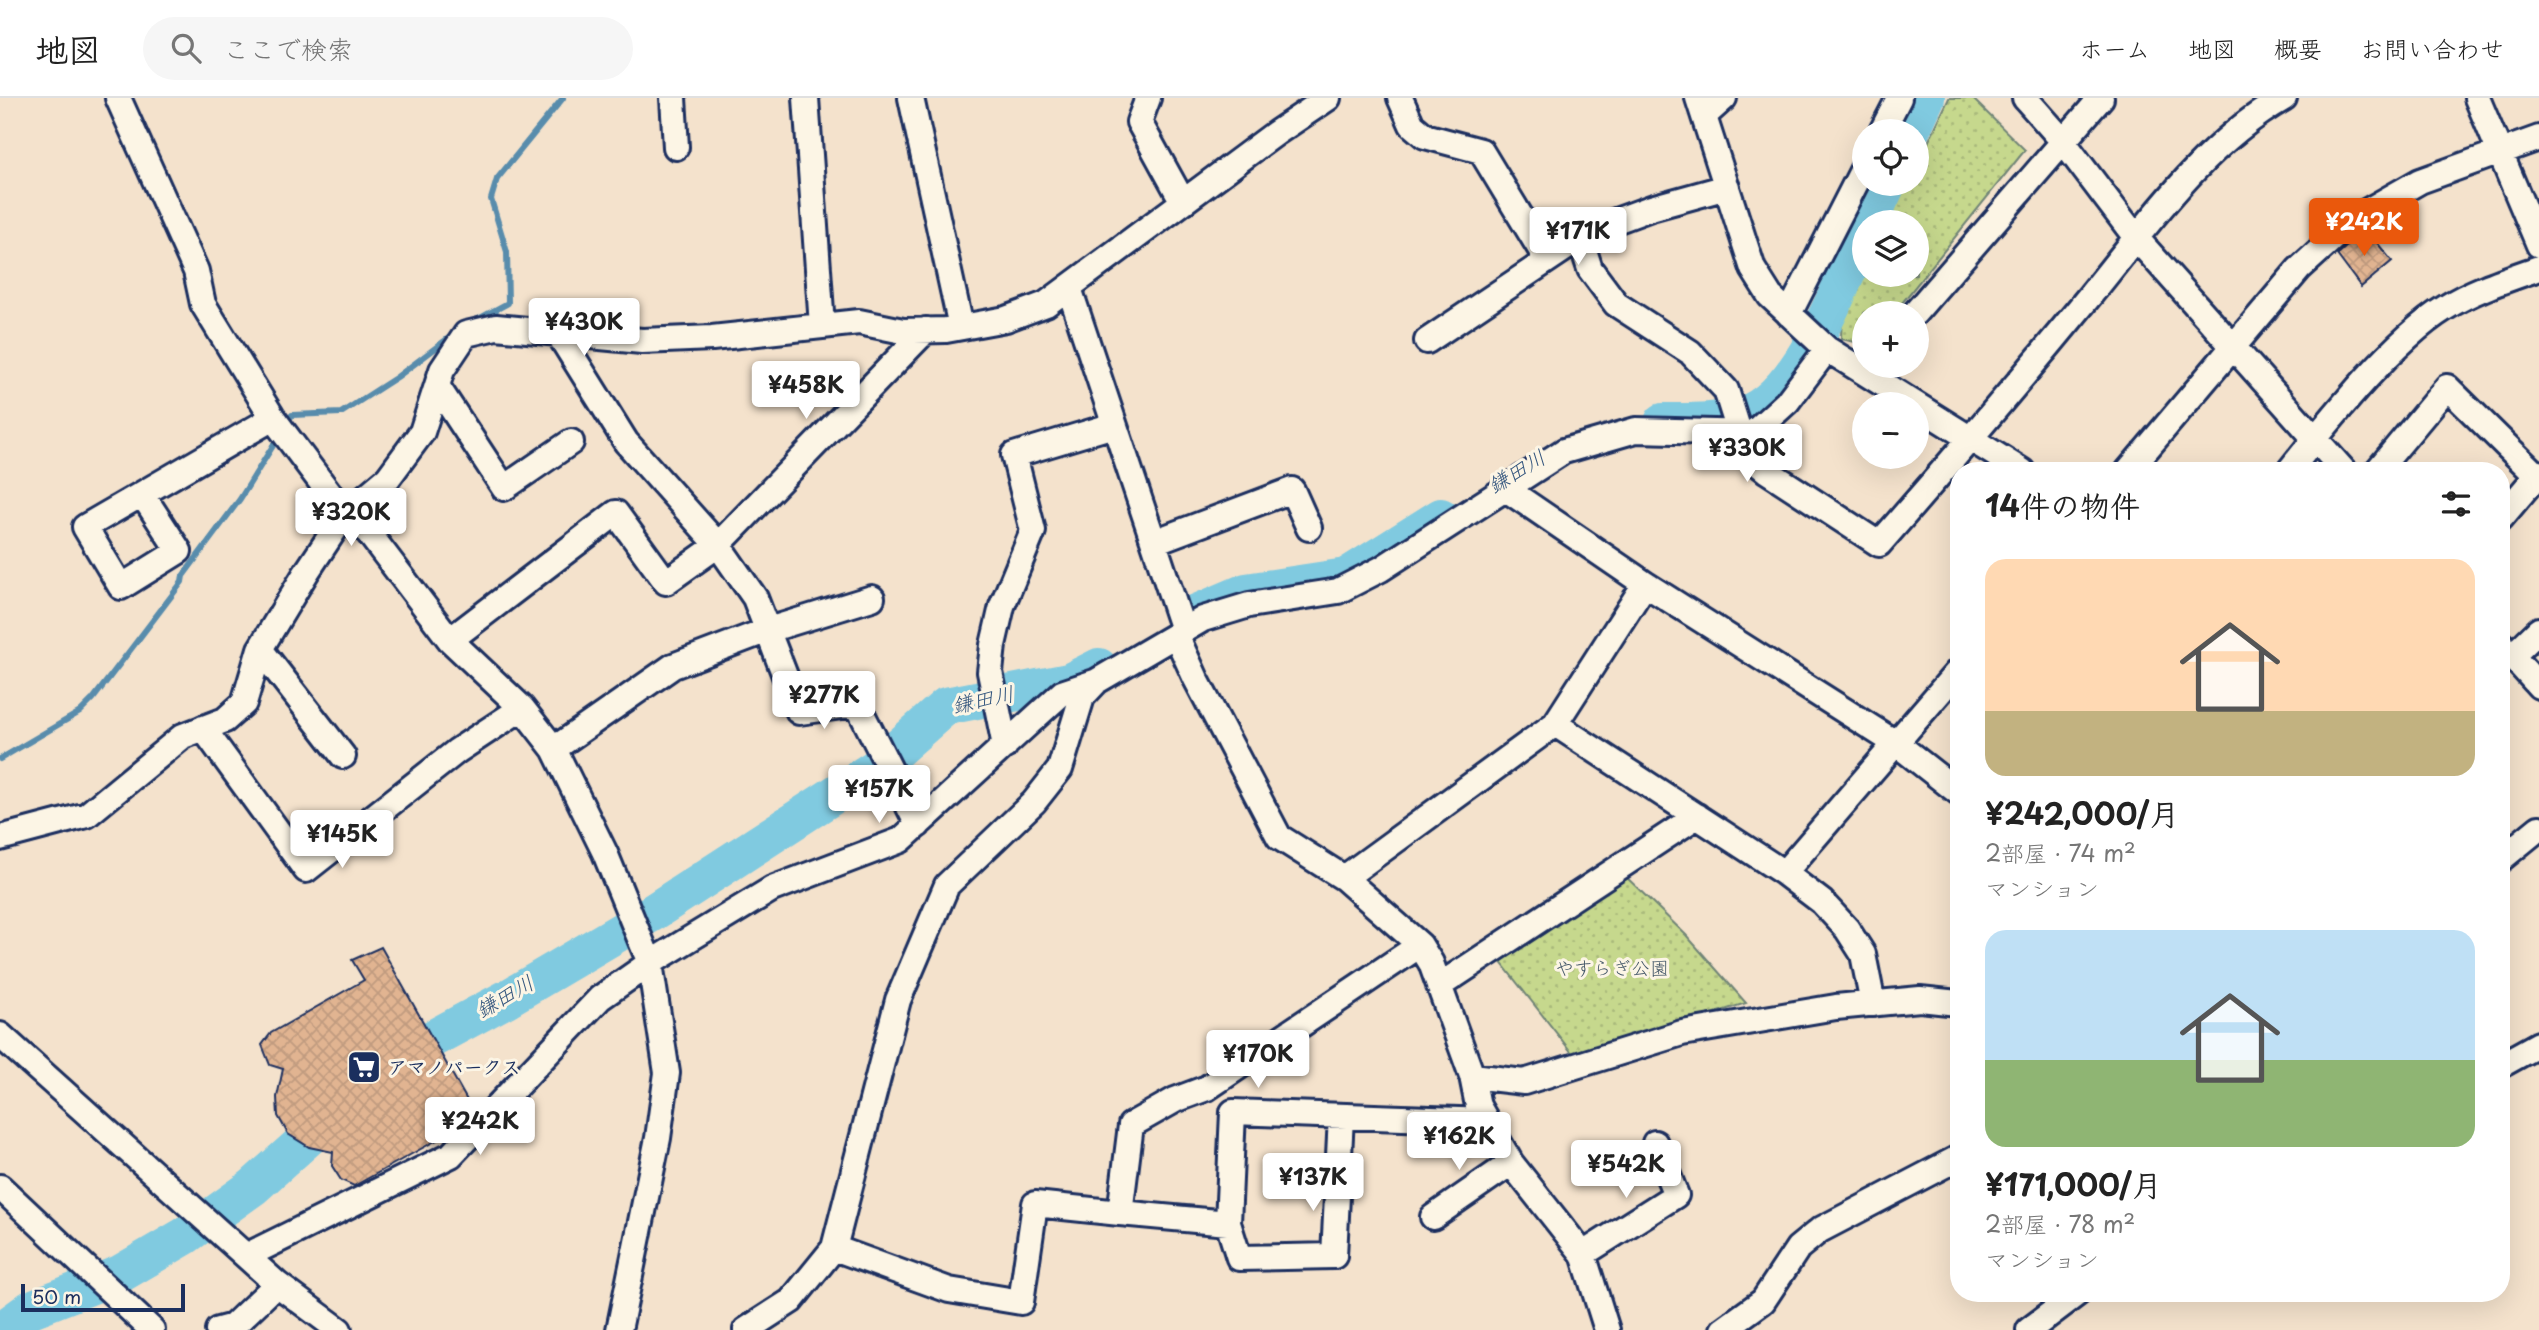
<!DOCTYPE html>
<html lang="ja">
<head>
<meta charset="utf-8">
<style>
  :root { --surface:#fff; --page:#f6f6f6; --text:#222; --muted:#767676; --line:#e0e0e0; --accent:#ea580c }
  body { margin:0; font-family:"Playpen Sans","Klee One",sans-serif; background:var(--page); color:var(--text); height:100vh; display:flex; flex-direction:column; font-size:26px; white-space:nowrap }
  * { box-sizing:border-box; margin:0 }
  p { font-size:23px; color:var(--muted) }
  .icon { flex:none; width:38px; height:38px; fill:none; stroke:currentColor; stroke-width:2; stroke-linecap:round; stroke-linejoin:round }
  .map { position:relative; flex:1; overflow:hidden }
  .details { position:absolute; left:1950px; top:364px; width:560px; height:840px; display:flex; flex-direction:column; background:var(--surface); border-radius:28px; box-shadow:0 7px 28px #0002 }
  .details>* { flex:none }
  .tools { position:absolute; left:1852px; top:21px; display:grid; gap:14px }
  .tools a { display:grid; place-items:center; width:77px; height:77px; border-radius:50%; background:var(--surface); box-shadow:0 7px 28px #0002; font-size:35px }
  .scale { position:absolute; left:21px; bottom:18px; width:164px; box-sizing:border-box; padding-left:7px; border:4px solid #1b2f5e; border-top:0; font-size:19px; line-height:24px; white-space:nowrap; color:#1b2f5e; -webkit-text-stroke:5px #fcf5e5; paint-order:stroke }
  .price { position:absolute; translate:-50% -60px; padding:0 16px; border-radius:7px; background:#fff; color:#222; font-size:23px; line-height:46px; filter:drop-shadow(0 2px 4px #0008) }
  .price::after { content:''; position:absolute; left:50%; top:42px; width:21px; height:16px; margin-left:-10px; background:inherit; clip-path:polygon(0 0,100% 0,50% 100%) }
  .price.current { background:var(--accent); color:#fff }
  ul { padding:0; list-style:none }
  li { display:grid; align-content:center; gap:14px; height:371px; padding:0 35px }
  li span { display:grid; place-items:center; height:217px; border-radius:21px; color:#555 }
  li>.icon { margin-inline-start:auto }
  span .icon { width:126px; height:126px; fill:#fffc; stroke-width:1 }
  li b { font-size:30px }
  h2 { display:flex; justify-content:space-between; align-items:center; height:84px; padding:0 35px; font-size:30px }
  header { display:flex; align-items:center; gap:42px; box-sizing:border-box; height:98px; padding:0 35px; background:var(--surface); border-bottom:2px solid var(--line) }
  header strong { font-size:33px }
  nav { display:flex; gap:38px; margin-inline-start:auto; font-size:24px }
  .search { width:490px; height:63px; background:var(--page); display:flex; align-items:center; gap:18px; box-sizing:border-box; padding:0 24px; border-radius:38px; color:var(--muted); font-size:26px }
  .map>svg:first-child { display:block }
  .park { fill:url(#park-dots); stroke:#708476; stroke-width:2 }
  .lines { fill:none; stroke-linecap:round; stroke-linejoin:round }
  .stream { stroke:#588cac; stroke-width:6 }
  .river { stroke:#80cae0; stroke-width:38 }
  .building { fill:url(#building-cross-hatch); stroke:#1b2f5e; stroke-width:2 }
  .minor-casing { stroke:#1b2f5e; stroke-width:30 }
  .minor { stroke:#fcf5e5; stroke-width:24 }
  .labels { text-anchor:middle; stroke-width:6; stroke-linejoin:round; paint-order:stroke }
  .park-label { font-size:19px; fill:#46596a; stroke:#fcf5e5 }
  .poi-label { font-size:19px; font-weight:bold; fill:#1b2f5e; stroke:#fcf5e5; text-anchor:start }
  .water-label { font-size:21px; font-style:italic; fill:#34567e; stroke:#fcf5e5 }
</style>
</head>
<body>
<header>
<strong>地図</strong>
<div class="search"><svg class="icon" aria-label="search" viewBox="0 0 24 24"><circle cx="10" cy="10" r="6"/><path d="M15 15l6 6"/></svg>ここで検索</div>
<nav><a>ホーム</a><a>地図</a><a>概要</a><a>お問い合わせ</a></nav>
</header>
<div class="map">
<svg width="2539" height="1232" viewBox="0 0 2539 1232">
  <defs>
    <pattern id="park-dots" width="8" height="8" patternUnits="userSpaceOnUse" patternTransform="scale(1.75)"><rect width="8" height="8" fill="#c6d88d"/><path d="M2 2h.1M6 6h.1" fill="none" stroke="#aaba7c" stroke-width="1.8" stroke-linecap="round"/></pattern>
    <pattern id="building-cross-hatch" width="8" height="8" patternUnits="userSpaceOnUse" patternTransform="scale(1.75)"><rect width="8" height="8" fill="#e1b491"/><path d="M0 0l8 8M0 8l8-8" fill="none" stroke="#c09b7f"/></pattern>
  </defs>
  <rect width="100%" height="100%" fill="#f4e2cc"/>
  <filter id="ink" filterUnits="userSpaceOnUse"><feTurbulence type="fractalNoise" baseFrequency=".0143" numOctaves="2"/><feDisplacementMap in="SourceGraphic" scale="14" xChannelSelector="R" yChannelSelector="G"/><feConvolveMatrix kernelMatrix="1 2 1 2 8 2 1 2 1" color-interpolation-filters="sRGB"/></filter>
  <g filter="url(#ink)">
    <path class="park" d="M1949,0H1972L2025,52L1894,215H1864V246L1841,241L1842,212L1864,167V177H1916V124H1887L1907,86H1916V70Z
      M1621,774L1686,837L1746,905L1576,960L1496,858Z"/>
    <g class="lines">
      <path class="stream" d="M473,224L508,205L507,154L491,101L497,81L563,0
        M286,326L292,317L341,315L397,279L458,233
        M0,661L80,614L93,601L182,484L183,478L240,401L279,338"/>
      <path class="river" d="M1911,33L1926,0
        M1869,124L1887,86
        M1663,324C1690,324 1717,325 1743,317C1801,299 1840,187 1864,136
        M1192,517L1246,494L1346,479L1441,419
        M389,969L404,956L508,900L652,815L877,669L946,608L1069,584L1099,569
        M2,1232L31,1211L120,1176L185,1138L253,1089L340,1011"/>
    </g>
    <path class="building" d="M2366,131L2392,163L2361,189L2337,157Z
      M381,849L473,1013L453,1033L354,1088L341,1082L332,1068L333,1054L309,1049L288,1036L278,1018L277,999L283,971L270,967L262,947L271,935L364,882L352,862Z"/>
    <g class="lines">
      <g class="minor-casing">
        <path id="minor" d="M118,0L196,173L203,206L273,320L345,416L368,434L450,542L522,610L554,651L605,755L650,865L667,975L658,1040L619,1232
          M673,0L676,49
          M806,0L822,228
          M911,0L961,229
          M1148,0L1139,24L1183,104
          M1400,0L1412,27L1425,38L1481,53L1547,162
          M1698,0L1753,171L1770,198L1827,251L2022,373
          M2025,0L2062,42L2137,141L2344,373
          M2477,0L2539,147
          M1704,18L1724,0
          M1882,33L1899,0
          M1580,140L1590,171L1616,206L1690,254L1726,292L1746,356L1767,373L1879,446C1950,365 2020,283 2088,200C2146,129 2203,46 2284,0
          M1069,190L1183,532
          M1915,215L2101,0
          M1789,216L1864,69
          M558,235L626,344L718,447L926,232
          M1427,243L1594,131L1651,110L1727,89
          M437,288L504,390L571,344
          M2128,373L2299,171L2355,120L2420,83L2539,40
          M2289,373C2329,323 2392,243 2445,210C2473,192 2508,181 2539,170
          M2377,373L2447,289L2537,378
          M1506,391L1645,486L1897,646L1958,694
          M142,396L179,453L121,489L85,429L273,320
          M2501,420L2539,375
          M1154,444L1292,392L1309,430
          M1176,537L1196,581L1279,739L1344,780L1420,847L1431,865L1472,978L1524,984L1682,935L1836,909L1920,901L1958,905
          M450,542L616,415L666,484L718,447L755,500L799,614L857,606L918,727
          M2501,546L2539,588
          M260,551L343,658
          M2512,558L2539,532
          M1555,626L1784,775L1822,804L1847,831L1863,856L1873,906
          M203,630L306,772L457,653L522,610
          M1005,648L990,574L993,547L1002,508L1033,433L1014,357L1114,327
          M554,651L673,568L765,533L872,500
          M0,740L87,717L183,638L225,622L244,605L260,551L306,475L345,416L388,380L422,334L442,272L466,236L496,229L642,243L712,240L859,224L903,233L946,232L1006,221L1046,206L1276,35L1328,0
          M2501,761L2539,730
          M1784,775L1958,573
          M1344,780L1555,626L1645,486
          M1439,888L1697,718
          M0,937L277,1186L339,1232
          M2501,967L2539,946
          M1472,978L1478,1008L1511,1065L1583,1156L1607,1232
          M0,1089L152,1232
          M1120,1115L1228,1125L1233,1014L1487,1023
          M1433,1119L1511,1065
          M1228,1125L1239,1160L1334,1158L1341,1018
          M834,1150L949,1192L1021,1204L1035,1106L1120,1115L1131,1027L1175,1002L1207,990L1420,847
          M1583,1156L1676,1097L1655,1045
          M246,1158L451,1057L600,900L650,865L772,791L901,742L1062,595L1095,584
          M218,1232L233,1228L277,1186
          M746,1232L791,1203L834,1150L898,902L947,787L1034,704L1060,671L1082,599L1097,583L1203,521L1249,507L1338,493L1381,471L1564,353L1636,332L1753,335L1787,304L1827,251
          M1723,1232L1763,1203L1798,1150L1820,1132L1958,1060
          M2029,1232L2078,1195"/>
      </g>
      <use href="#minor" class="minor"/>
    </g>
  </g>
  <defs>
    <g id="supermarket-square" transform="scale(1.75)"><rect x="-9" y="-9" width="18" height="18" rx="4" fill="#1b2f5e" stroke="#fcf5e5"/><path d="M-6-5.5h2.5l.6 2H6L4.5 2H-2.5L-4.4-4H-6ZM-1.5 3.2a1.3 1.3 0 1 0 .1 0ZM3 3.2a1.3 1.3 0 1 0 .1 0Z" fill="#fff"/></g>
  </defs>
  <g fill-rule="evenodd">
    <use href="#supermarket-square" x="364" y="969"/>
  </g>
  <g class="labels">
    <g class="park-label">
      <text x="1612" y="877">やすらぎ公園</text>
    </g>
    <g class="poi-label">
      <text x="388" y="976">アマノパークス</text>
    </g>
    <g class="water-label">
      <text transform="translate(1517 374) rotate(-31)" y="7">鎌田川</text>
      <text transform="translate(983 602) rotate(-12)" y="7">鎌田川</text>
      <text transform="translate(505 899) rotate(-30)" y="7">鎌田川</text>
    </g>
  </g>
</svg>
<div class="tools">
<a><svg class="icon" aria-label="locate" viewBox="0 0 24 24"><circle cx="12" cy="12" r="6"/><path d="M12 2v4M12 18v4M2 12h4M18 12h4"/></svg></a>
<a><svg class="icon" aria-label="layers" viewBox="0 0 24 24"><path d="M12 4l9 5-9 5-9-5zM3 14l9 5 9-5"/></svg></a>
<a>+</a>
<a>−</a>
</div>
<div class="scale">50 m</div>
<b class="price current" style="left:2364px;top:160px">¥242K</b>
<b class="price" style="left:1578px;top:169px">¥171K</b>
<b class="price" style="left:584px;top:260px">¥430K</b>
<b class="price" style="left:806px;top:323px">¥458K</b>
<b class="price" style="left:1747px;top:386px">¥330K</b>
<b class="price" style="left:351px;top:450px">¥320K</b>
<b class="price" style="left:824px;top:633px">¥277K</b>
<b class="price" style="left:879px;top:727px">¥157K</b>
<b class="price" style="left:342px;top:772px">¥145K</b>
<b class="price" style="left:1258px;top:992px">¥170K</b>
<b class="price" style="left:480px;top:1059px">¥242K</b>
<b class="price" style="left:1459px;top:1074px">¥162K</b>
<b class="price" style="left:1626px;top:1102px">¥542K</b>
<b class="price" style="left:1313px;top:1115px">¥137K</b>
<section class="details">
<h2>14件の物件<svg class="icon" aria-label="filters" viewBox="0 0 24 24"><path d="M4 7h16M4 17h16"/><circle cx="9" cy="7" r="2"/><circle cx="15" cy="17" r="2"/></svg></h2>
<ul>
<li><span style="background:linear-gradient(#ffd9b3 70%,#c2b280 0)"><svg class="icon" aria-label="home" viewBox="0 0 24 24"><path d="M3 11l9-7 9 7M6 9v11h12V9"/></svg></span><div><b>¥242,000/月</b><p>2部屋 · 74 m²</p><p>マンション</p></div></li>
<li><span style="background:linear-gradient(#bfe0f5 60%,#8fb573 0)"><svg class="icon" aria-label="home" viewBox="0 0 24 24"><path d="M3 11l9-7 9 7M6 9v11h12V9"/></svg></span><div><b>¥171,000/月</b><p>2部屋 · 78 m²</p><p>マンション</p></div></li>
</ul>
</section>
</div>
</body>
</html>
